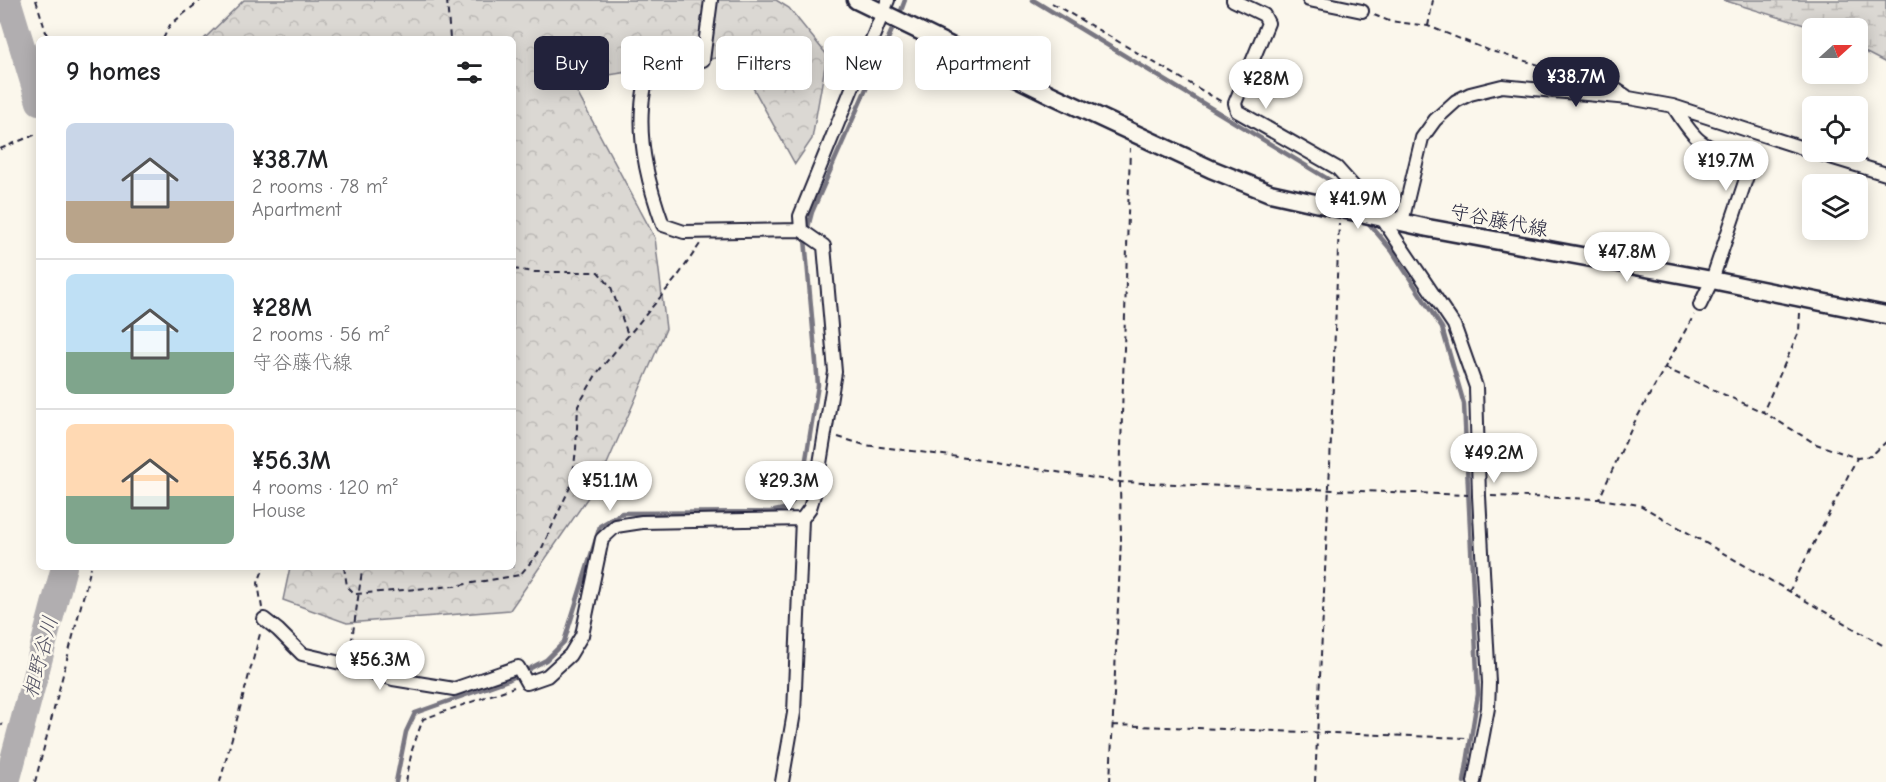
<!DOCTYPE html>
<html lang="en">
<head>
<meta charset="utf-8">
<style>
  :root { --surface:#fff; --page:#f6f6f6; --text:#202124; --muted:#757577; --line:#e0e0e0; --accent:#22223b }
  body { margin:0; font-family:"Comic Neue","Klee One",sans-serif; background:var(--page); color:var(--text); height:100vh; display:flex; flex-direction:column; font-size:22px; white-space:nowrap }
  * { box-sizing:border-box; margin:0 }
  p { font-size:20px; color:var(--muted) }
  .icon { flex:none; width:33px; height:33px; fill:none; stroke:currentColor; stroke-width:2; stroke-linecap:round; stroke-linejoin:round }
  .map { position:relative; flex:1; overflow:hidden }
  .sheet { position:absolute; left:36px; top:36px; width:480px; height:534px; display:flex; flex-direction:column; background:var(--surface); border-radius:9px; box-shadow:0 3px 15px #0003 }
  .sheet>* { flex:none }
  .top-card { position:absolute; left:534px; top:36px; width:570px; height:54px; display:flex; gap:12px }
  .needle { width:39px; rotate:69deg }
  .buttons { position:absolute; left:1802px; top:18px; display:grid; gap:12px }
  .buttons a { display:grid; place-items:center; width:66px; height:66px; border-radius:9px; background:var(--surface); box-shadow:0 3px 15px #0003; font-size:30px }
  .price { position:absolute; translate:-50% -51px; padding:0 14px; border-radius:21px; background:#fff; color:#222; font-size:20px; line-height:39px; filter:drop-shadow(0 2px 3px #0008) }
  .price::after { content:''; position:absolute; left:50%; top:36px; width:18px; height:14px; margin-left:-9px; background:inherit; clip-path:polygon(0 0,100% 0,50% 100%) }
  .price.selected { background:var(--accent); color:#fff }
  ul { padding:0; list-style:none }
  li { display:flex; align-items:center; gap:18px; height:150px; padding:0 30px }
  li+li { border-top:2px solid var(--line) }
  li span { display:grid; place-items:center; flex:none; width:168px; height:120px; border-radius:9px; color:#555 }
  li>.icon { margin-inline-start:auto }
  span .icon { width:72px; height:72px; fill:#fffc; stroke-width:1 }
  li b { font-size:26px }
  h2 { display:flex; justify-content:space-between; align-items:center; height:72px; padding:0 30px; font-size:26px }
  .chip { padding:0 21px; border-radius:9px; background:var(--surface); box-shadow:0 3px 15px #0003; font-size:21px; line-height:54px }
  .chip.selected { background:var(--accent); color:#fff }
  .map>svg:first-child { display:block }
  .forest { fill:url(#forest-crowns); stroke:#7e7d87; stroke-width:1.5 }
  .wetland { fill:url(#wetland-marsh); stroke:#7e7d87; stroke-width:1.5 }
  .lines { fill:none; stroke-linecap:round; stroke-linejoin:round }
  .stream { stroke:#787681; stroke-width:4.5 }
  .river { stroke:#b1aeb0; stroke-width:26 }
  .minor-casing { stroke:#22223b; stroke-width:16 }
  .secondary-casing { stroke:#22223b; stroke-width:21 }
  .path { stroke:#22223b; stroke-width:2; stroke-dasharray:6 4.5; stroke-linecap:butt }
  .minor { stroke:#fbf7ec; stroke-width:12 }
  .secondary { stroke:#fbf7ec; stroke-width:16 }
  .labels { text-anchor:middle; stroke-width:5; stroke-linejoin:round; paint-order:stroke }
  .street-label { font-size:20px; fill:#22223b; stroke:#fbf7ec }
  .water-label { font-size:21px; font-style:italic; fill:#545364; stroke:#fbf7ec }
</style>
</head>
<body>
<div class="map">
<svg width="1886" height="782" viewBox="0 0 1886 782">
  <defs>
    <pattern id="forest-crowns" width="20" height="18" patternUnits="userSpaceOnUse" patternTransform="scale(1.5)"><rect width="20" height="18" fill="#dbd8d3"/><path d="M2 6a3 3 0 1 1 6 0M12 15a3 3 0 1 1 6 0" fill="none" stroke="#bcb9b6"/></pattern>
    <pattern id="wetland-marsh" width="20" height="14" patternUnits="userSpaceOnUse" patternTransform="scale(1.5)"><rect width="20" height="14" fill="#dbd8d3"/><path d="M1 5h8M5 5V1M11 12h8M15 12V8" fill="none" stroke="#bcb9b6"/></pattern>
  </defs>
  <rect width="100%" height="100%" fill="#fbf7ec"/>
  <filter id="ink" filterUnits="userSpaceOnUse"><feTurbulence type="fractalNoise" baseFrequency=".0167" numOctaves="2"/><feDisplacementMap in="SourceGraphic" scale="12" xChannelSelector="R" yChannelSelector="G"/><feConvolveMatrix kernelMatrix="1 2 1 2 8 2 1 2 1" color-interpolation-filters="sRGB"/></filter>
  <g filter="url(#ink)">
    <path class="forest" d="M244,0H776L789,8L827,55L812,139L795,164L735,55L571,81L655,238L666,329L600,480L510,610L347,623L283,600L290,567H513V39H204Z"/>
    <path class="wetland" d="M1723,0H1886V63L1857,48V28H1814Z"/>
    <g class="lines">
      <path class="stream" d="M1033,0L1336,184L1355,207
        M899,16L905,0
        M1366,220L1392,251L1442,328L1464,404L1478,694L1464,782
        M396,782L406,732L415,713L508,680L546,660L564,642L600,526L622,513L770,512L788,508L801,490L818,385L805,239L812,212L895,23"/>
      <path class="river" d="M8,0L39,102
        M7,782L64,567"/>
      <g class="minor-casing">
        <path id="minor" d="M711,0L703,60L652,52C649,70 643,89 642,107C639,148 649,186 663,225L684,232L801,230
          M1233,0L1264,15L1268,23L1235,103L1237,111L1337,168L1381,217L1454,325L1476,387L1479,496L1489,683L1488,708L1474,782
          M1309,0L1362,11
          M1592,74L1626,96
          M1673,106C1681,118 1689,132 1700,141C1715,153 1737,154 1749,170L1712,280L1700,305
          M1814,152L1886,174
          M1402,222L1422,138L1435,120L1456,101L1470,94L1502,86L1629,98L1673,106L1812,151
          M264,619L278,630L302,654L349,665L393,679L454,689L518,667L527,683L547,676L570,655L582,635L602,539L616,526L642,522L802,519
          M782,782L794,713L802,519L810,508L816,488L835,372L824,246L801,230L800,216L888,0"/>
      </g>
      <g class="secondary-casing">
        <path id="secondary" d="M856,0L1054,96L1211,169L1270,193L1428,228L1712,280L1886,315"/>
      </g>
      <path class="path" d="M36,0L48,39
        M447,0L450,39
        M1052,3L1222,102
        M1374,15L1389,21L1428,26L1488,50L1549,68L1581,72
        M1428,26L1433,0
        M163,39L170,25L201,0
        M0,149L39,133
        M513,269L534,272H598L611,287L628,335
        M1800,313L1799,332L1763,412L1816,444L1857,458L1871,456L1886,442
        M1665,368L1763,412
        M838,437L865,445L974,459L1120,482L1468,495
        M1491,496L1599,499L1634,423L1694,315
        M1599,499L1640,505L1886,647
        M344,567L347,586L355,594L454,586L520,575L541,550L572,483L576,449L578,406L597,373L678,276L700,244
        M1789,592L1857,458
        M262,608L258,583L264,567
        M350,653L362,571
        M0,724L3,725
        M1113,725L1466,738
        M35,782L91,567
        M220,782L260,634
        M406,782L412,750L423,719L514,687
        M1110,782L1121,540L1120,482L1130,148
        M1315,782L1330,465L1339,223"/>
      <use href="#minor" class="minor"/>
      <use href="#secondary" class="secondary"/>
    </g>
  </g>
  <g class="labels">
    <g class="street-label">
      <text transform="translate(1499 220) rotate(11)" y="7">守谷藤代線</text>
    </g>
    <g class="water-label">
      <text transform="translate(40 657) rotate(-75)" y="7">相野谷川</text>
    </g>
  </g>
</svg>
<div class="buttons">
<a><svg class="needle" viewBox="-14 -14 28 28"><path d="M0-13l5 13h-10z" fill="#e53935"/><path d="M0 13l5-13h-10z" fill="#757577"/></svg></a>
<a><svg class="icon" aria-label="locate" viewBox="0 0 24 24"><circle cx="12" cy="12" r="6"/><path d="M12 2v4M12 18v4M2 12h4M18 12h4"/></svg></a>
<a><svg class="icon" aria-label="layers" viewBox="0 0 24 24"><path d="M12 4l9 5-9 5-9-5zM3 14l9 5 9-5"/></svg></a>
</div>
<b class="price selected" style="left:1576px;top:108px">¥38.7M</b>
<b class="price" style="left:1266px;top:110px">¥28M</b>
<b class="price" style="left:1726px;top:192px">¥19.7M</b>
<b class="price" style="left:1358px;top:230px">¥41.9M</b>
<b class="price" style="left:1627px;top:283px">¥47.8M</b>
<b class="price" style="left:1494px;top:484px">¥49.2M</b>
<b class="price" style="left:610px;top:512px">¥51.1M</b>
<b class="price" style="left:789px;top:512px">¥29.3M</b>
<b class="price" style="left:380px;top:691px">¥56.3M</b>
<div class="top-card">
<a class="chip selected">Buy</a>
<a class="chip">Rent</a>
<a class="chip">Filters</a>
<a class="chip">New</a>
<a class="chip">Apartment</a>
</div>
<section class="sheet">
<h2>9 homes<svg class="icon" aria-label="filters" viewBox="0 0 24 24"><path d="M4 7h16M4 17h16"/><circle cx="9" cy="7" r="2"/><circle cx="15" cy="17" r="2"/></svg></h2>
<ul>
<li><span style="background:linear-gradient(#c9d6e8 65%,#b9a48a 0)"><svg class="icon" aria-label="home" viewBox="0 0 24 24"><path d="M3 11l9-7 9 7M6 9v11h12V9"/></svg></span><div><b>¥38.7M</b><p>2 rooms · 78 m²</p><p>Apartment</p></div></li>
<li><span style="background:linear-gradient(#bfe0f5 65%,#7fa58c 0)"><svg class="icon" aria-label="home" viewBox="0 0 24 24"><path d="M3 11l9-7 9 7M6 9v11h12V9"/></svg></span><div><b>¥28M</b><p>2 rooms · 56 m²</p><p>守谷藤代線</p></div></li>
<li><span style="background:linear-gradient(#ffd9b3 60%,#7fa58c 0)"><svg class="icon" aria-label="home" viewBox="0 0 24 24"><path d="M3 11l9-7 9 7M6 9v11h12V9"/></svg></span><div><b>¥56.3M</b><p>4 rooms · 120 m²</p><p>House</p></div></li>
</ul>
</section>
</div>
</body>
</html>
